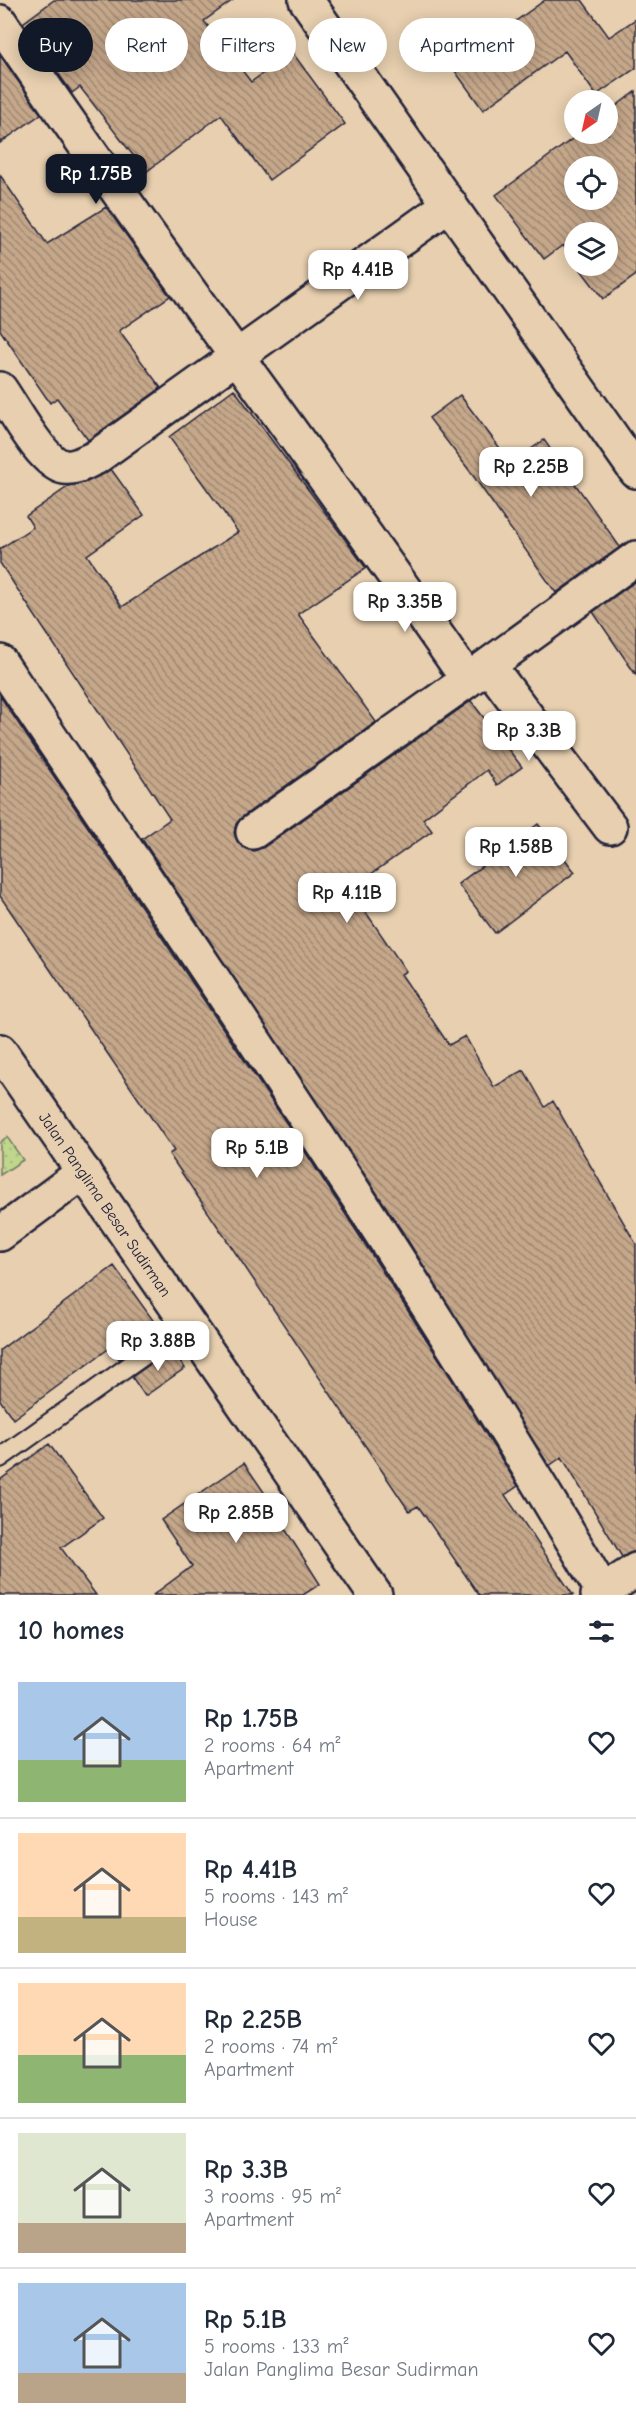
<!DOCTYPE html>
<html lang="en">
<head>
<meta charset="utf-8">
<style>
  :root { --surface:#fff; --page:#f2f2f3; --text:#1f2937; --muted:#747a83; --line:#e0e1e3; --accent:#111827 }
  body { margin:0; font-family:"Comic Neue",sans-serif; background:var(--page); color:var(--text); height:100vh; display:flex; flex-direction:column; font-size:22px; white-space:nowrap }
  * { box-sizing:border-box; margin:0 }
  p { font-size:20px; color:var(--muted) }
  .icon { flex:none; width:33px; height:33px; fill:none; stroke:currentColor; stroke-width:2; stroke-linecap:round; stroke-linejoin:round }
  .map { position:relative; height:1595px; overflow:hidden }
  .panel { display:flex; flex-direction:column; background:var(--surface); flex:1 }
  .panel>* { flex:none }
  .banner { position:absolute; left:18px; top:18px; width:600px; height:54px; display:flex; gap:12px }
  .needle { width:39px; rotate:214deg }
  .fabs { position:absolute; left:564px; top:90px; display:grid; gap:12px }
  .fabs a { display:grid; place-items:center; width:54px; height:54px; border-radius:50%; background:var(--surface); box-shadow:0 3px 15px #0003; font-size:30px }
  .price { position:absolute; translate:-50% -51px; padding:0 14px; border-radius:12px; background:#fff; color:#222; font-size:20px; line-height:39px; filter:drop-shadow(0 2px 3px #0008) }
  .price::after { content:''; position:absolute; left:50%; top:36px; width:18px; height:14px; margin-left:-9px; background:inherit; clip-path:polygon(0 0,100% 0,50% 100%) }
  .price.on { background:var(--accent); color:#fff }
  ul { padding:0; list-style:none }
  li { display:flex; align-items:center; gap:18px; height:150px; padding:0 18px }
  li+li { border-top:2px solid var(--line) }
  li span { display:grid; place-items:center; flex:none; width:168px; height:120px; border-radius:0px; color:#555 }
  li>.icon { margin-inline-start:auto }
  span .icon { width:72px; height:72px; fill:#fffc; stroke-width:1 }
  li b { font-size:26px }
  h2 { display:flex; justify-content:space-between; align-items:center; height:72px; padding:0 18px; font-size:26px }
  .chip { padding:0 21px; border-radius:27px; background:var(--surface); box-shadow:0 3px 15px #0003; font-size:21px; line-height:54px }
  .chip.on { background:var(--accent); color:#fff }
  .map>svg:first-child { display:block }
  .park { fill:url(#park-dots); stroke:#707c64; stroke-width:1.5 }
  .building { fill:url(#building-back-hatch); stroke:#22223b; stroke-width:1.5; fill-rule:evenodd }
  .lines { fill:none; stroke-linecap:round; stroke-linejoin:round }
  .service-casing { stroke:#22223b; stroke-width:22 }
  .minor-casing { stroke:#22223b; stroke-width:38 }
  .primary-casing { stroke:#22223b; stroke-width:38 }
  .service { stroke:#e7cfaf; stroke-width:18 }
  .minor { stroke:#e7cfaf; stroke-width:33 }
  .primary { stroke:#e7cfaf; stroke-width:33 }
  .labels { text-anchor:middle; stroke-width:6; stroke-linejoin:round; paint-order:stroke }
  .street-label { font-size:16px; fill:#22223b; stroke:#e7cfaf }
</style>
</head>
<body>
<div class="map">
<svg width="636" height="1595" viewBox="0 0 636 1595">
  <defs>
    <pattern id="park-dots" width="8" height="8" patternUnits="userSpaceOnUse" patternTransform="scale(1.5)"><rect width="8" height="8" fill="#bfd68c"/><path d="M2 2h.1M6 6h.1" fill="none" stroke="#a4b77a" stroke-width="1.8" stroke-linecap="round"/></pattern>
    <pattern id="building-back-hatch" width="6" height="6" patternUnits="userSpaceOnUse" patternTransform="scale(1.5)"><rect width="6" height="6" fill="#c5a78a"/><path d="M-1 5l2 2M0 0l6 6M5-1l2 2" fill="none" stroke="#a08872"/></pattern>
  </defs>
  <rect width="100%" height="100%" fill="#e7cfaf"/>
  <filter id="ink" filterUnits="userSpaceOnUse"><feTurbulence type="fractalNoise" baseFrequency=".0167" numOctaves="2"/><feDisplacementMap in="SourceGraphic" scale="12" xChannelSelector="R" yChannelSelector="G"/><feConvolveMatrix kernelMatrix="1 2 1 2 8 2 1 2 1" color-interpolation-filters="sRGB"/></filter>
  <g filter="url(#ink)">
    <path class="park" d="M7,1137L23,1160L0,1175V1142Z"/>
    <path class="building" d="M54,0H233L204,21L251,82L292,52L345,124L269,180L221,115L146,172L80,87L72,93L23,23Z
      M545,0H582L609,37L636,19V68L596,95L565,51L483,110L452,67Z
      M0,55L41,114L0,143Z
      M636,91V275L603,299L578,266H608V232H574V261L563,245L544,259L496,195L579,134H608V112ZM574,166H608V200H574Z
      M0,175L47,244L106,207L170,296L119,331L161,388L88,440L57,398L50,403L0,330Z
      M234,389L366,568L298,614L376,722L242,817L236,824L234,833L238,843L246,849L254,851L264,847L471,701L522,767L497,785L487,770L423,819L432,831L350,889L406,971L401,974L449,1045L465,1036L494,1087L524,1070L545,1107L553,1101L636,1244V1551L622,1557L562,1457L549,1466L400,1228L142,839L170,819L0,563V549L33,527L26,516L69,486L87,482L111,469L144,515L87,555L122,607L238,532L169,437Z
      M460,395L511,463L544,440L620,547L556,593L469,470L429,418Z
      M636,581V675L593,612Z
      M0,696L293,1133L443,1365L518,1486L505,1495L573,1595H479L418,1506L409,1511L169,1154L174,1151L0,896Z
      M538,824L575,872L495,933L458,884Z
      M114,1266L160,1330L119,1359L111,1347L13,1419L0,1400V1350Z
      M172,1349L185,1368L145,1396L132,1377Z
      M49,1444L103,1518L61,1548L96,1595H0V1480Z
      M244,1463L270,1501L268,1502L320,1584L303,1595H153L192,1566L161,1520Z"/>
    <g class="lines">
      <g class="service-casing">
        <path id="service" d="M0,1458L188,1324"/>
      </g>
      <g class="minor-casing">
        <path id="minor" d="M306,0L636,471
          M0,22C151,245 315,459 468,680L636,558
          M0,389C13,407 42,463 64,467C75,469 85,462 95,458L450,204
          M0,662C206,969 416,1273 603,1592
          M489,666L610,827
          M253,832L468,680
          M0,1234L84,1172
          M598,1595L636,1570"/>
      </g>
      <g class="primary-casing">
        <g id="primary">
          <path id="s1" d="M0,1051L375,1595"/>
        </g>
      </g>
      <use href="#service" class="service"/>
      <use href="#minor" class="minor"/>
      <use href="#primary" class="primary"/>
    </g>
  </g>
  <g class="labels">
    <g class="street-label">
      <text dy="6" stroke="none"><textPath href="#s1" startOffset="186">Jalan Panglima Besar Sudirman</textPath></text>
    </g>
  </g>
</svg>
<div class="fabs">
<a><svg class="needle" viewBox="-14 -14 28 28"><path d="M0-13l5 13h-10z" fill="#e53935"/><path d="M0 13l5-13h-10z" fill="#747a83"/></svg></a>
<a><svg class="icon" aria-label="locate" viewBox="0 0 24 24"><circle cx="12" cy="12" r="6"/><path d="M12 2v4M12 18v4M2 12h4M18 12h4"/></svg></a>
<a><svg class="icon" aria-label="layers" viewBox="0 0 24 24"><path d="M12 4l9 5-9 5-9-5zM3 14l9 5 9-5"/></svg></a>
</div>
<b class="price on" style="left:96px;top:205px">Rp 1.75B</b>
<b class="price" style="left:358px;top:301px">Rp 4.41B</b>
<b class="price" style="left:531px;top:498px">Rp 2.25B</b>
<b class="price" style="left:405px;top:633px">Rp 3.35B</b>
<b class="price" style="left:529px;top:762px">Rp 3.3B</b>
<b class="price" style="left:516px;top:878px">Rp 1.58B</b>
<b class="price" style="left:347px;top:924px">Rp 4.11B</b>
<b class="price" style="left:257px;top:1179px">Rp 5.1B</b>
<b class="price" style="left:158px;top:1372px">Rp 3.88B</b>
<b class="price" style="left:236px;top:1544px">Rp 2.85B</b>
<div class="banner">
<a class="chip on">Buy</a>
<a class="chip">Rent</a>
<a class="chip">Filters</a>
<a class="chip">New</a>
<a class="chip">Apartment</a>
</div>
</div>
<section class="panel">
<h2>10 homes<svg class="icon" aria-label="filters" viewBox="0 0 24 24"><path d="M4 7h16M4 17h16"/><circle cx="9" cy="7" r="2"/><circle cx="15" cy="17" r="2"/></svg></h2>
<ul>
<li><span style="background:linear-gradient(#a9c7e8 65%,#8fb573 0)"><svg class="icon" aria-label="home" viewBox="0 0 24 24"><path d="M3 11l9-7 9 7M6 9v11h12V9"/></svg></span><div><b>Rp 1.75B</b><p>2 rooms · 64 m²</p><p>Apartment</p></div><svg class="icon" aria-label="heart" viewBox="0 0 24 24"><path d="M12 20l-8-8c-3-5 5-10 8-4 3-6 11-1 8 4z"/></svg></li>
<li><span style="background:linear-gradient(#ffd9b3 70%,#c2b280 0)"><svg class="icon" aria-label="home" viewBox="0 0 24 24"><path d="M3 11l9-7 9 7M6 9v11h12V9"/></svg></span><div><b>Rp 4.41B</b><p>5 rooms · 143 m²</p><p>House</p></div><svg class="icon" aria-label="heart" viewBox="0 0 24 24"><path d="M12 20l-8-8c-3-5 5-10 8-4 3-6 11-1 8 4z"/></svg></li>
<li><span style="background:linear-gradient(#ffd9b3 60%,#8fb573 0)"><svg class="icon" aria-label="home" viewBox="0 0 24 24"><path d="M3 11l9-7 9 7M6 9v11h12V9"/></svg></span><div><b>Rp 2.25B</b><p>2 rooms · 74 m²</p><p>Apartment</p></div><svg class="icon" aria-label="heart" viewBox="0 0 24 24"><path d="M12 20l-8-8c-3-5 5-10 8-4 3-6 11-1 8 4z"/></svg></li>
<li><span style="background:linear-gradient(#dfe7d0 75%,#b9a48a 0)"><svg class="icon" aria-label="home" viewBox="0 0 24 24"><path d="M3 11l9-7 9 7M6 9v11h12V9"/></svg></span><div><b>Rp 3.3B</b><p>3 rooms · 95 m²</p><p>Apartment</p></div><svg class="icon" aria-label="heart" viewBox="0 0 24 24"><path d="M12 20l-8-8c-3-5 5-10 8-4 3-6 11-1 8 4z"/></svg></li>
<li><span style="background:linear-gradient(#a9c7e8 75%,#b9a48a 0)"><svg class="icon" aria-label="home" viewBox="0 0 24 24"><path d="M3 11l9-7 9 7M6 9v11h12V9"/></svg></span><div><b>Rp 5.1B</b><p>5 rooms · 133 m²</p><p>Jalan Panglima Besar Sudirman</p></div><svg class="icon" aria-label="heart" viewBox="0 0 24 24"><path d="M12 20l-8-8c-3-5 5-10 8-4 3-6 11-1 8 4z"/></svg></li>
</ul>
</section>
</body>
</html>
